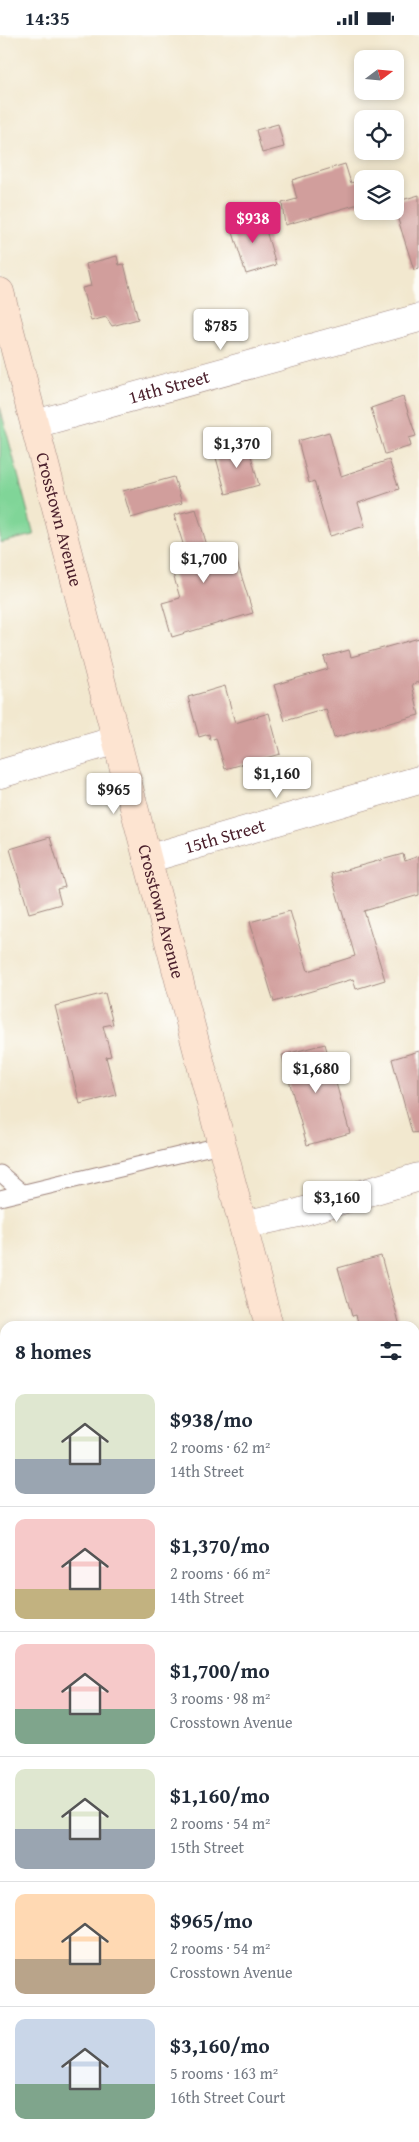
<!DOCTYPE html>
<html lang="en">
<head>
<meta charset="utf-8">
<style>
  :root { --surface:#fff; --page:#f6f6f7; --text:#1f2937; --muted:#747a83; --line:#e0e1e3; --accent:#db2777 }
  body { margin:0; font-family:"Gentium Book Plus",serif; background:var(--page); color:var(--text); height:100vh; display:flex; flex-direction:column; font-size:19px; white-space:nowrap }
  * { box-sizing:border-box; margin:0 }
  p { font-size:16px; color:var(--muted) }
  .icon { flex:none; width:28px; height:28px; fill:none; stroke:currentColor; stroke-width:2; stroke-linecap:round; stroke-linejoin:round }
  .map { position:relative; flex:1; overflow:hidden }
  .sheet { position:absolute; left:0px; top:1286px; width:420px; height:821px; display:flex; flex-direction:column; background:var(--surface); border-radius:15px 15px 0 0; box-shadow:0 2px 8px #0003 }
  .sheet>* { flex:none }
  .needle { width:32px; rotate:74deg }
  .buttons { position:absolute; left:354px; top:15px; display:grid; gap:10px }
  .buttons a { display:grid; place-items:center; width:50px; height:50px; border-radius:10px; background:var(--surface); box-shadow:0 2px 8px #0003; font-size:25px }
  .price { position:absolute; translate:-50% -42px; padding:0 11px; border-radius:5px; background:#fff; color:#222; font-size:16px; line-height:32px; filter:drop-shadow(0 1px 2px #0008) }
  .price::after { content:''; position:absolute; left:50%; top:30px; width:15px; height:11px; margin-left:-8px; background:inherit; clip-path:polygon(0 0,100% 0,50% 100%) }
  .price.current { background:var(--accent); color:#fff }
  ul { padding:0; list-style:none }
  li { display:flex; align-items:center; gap:15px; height:125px; padding:0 15px }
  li+li { border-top:1px solid var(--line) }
  li span { display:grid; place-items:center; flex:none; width:140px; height:100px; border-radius:10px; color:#555 }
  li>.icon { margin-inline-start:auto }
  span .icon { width:60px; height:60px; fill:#fffc; stroke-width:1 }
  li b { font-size:21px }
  h2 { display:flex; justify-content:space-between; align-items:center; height:60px; padding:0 15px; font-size:21px }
  .status { display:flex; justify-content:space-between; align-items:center; height:35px; padding:0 25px; background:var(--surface); direction:ltr }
  .status svg { height:14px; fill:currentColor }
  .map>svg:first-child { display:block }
  .green { fill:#80d598; stroke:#657a62 }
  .building { fill:#d19e9c }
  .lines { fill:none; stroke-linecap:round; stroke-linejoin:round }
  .lane-casing { stroke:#9e847d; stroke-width:17 }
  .street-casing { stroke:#9e847d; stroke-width:29 }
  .secondary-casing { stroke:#9e847d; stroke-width:29 }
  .highway-casing { stroke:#9e847d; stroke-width:29 }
  .lane { stroke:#fff; stroke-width:15 }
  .street { stroke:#fff; stroke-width:28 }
  .secondary { stroke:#fde4d1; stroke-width:28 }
  .highway { stroke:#fabc8b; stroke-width:28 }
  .labels { text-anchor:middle; stroke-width:4; stroke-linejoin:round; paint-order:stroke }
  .street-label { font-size:18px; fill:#4a1f2b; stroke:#fdfcf7 }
</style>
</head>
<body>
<div class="status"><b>14:35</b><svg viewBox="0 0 49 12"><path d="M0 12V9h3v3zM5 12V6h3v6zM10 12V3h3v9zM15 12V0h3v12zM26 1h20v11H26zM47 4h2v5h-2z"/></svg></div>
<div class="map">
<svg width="419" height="2107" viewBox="0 0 419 2107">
  <rect width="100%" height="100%" fill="#fdfcf7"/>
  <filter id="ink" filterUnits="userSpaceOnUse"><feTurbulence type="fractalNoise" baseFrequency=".02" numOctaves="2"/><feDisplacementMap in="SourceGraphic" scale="10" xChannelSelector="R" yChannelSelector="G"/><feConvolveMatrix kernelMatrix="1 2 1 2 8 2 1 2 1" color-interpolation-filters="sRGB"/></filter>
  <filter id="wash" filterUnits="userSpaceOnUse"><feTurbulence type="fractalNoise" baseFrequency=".0096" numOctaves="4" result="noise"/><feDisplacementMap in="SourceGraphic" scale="20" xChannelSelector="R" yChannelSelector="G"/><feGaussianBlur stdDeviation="1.12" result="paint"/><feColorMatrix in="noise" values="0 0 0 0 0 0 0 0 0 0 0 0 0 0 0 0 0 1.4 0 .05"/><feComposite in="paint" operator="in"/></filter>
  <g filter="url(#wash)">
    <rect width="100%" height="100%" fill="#f2e8cf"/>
    <path class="green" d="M0,372L34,500L0,508Z"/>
    <g id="blocks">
      <path class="building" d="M278,89L284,112L262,118L256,95Z
        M345,129L351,148L362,144V168L285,190L282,168L297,164L292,145Z
        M419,160V234L414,235L395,175V167Z
        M261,178L276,230L246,239L230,188Z
        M117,221L119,230L124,229L138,284L112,291L106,282L91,286L82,253L91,251L86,229Z
        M403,362L416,401L409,403L411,411L385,419L371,373Z
        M329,397L341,441L389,425L399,454L358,468L365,491L330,501L314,446L309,448L298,406Z
        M248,410L259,450L226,459L215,419Z
        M174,442L182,468L131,483L123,456Z
        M196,474L212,527L235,520L253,578L172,602L162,568L180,563L173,539L191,534L174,480Z
        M419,603V647L412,649L419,680L334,703L326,674L285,686L274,650L328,634L324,622L349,615L351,622Z
        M225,651L235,688L269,678L280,719L225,734L216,703L210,705L209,699L199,702L188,662Z
        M50,802L65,852L57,854L61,869L29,878L10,814Z
        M403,819L405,826L419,821V860L364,876L385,945L356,954L353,944L274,967L250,887L290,876L308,936L355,921L331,839Z
        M105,958L113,989L103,991L111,1021L106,1022L116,1060L80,1069L55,971Z
        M325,1009L350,1098L307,1110L282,1020Z
        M419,1016V1097L412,1098L392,1024Z
        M381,1221L400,1291H359L356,1280L352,1281L338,1233Z"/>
    </g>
  </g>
  <g filter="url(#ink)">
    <use href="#blocks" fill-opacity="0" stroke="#9e847d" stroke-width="1"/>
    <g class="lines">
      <g class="lane-casing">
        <path id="lane" d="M0,1138L21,1156
          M0,1163L224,1109"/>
      </g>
      <g class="street-casing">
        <g id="street">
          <path id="s1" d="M35,389L419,283"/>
          <path d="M0,739L117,705"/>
          <path id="s2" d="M147,824L419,745"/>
          <path d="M243,1190L298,1178L419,1142"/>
          <path d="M415,1666H419"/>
          <path d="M415,1739L419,1723"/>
        </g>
      </g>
      <g class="secondary-casing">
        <g id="secondary">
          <path id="s3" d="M0,257L269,1291"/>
          <path d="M415,1837L419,1852"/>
        </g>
      </g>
      <g class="highway-casing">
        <path id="highway" d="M415,1746L419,1749
          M415,1857L419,1856
          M415,1916L419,1915
          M0,1968L5,1967
          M0,2026L5,2025"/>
      </g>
      <use href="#lane" class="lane"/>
      <use href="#street" class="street"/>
      <use href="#secondary" class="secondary"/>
      <use href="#highway" class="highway"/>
    </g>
  </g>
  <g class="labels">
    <g class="street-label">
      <text dy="6" stroke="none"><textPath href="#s1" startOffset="139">14th Street</textPath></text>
      <text dy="6" stroke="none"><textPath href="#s3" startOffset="235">Crosstown Avenue</textPath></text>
      <text dy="6" stroke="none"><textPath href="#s2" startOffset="81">15th Street</textPath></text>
      <text dy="6" stroke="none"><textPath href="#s3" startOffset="640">Crosstown Avenue</textPath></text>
    </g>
  </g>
</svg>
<div class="buttons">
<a><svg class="needle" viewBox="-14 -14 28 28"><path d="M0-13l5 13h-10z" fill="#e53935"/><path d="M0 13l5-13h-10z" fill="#747a83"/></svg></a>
<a><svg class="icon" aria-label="locate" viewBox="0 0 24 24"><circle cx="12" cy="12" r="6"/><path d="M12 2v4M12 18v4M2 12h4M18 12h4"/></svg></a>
<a><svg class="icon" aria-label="layers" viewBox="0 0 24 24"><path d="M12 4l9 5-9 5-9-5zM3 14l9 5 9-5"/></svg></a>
</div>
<b class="price current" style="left:253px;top:209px">$938</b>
<b class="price" style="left:221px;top:316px">$785</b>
<b class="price" style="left:237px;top:434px">$1,370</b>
<b class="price" style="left:204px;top:549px">$1,700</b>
<b class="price" style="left:277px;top:764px">$1,160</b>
<b class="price" style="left:114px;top:780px">$965</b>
<b class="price" style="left:316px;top:1059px">$1,680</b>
<b class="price" style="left:337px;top:1188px">$3,160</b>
<section class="sheet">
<h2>8 homes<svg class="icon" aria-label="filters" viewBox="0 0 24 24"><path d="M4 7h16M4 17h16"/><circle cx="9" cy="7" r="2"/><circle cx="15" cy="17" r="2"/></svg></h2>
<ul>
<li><span style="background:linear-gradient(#dfe7d0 65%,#9aa5b1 0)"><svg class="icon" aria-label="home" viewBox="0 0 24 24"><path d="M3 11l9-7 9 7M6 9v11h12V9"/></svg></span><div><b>$938/mo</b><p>2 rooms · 62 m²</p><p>14th Street</p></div></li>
<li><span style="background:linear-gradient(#f6c9c9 70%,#c2b280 0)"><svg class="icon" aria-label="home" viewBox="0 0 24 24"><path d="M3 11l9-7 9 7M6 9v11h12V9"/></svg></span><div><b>$1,370/mo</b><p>2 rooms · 66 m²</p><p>14th Street</p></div></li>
<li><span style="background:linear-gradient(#f6c9c9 65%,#7fa58c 0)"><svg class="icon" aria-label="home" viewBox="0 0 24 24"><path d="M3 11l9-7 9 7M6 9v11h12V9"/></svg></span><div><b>$1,700/mo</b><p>3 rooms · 98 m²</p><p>Crosstown Avenue</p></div></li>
<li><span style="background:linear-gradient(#dfe7d0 60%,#9aa5b1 0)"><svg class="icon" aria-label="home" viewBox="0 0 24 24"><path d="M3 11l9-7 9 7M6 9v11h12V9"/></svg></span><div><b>$1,160/mo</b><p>2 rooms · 54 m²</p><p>15th Street</p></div></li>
<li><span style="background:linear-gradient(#ffd9b3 65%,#b9a48a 0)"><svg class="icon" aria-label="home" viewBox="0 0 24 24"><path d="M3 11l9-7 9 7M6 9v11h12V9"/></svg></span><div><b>$965/mo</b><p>2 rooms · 54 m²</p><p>Crosstown Avenue</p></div></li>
<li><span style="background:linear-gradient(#c9d6e8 65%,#7fa58c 0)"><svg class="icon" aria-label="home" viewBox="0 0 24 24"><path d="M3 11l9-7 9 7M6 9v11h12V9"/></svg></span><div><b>$3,160/mo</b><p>5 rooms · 163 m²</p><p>16th Street Court</p></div></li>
</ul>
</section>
</div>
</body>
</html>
